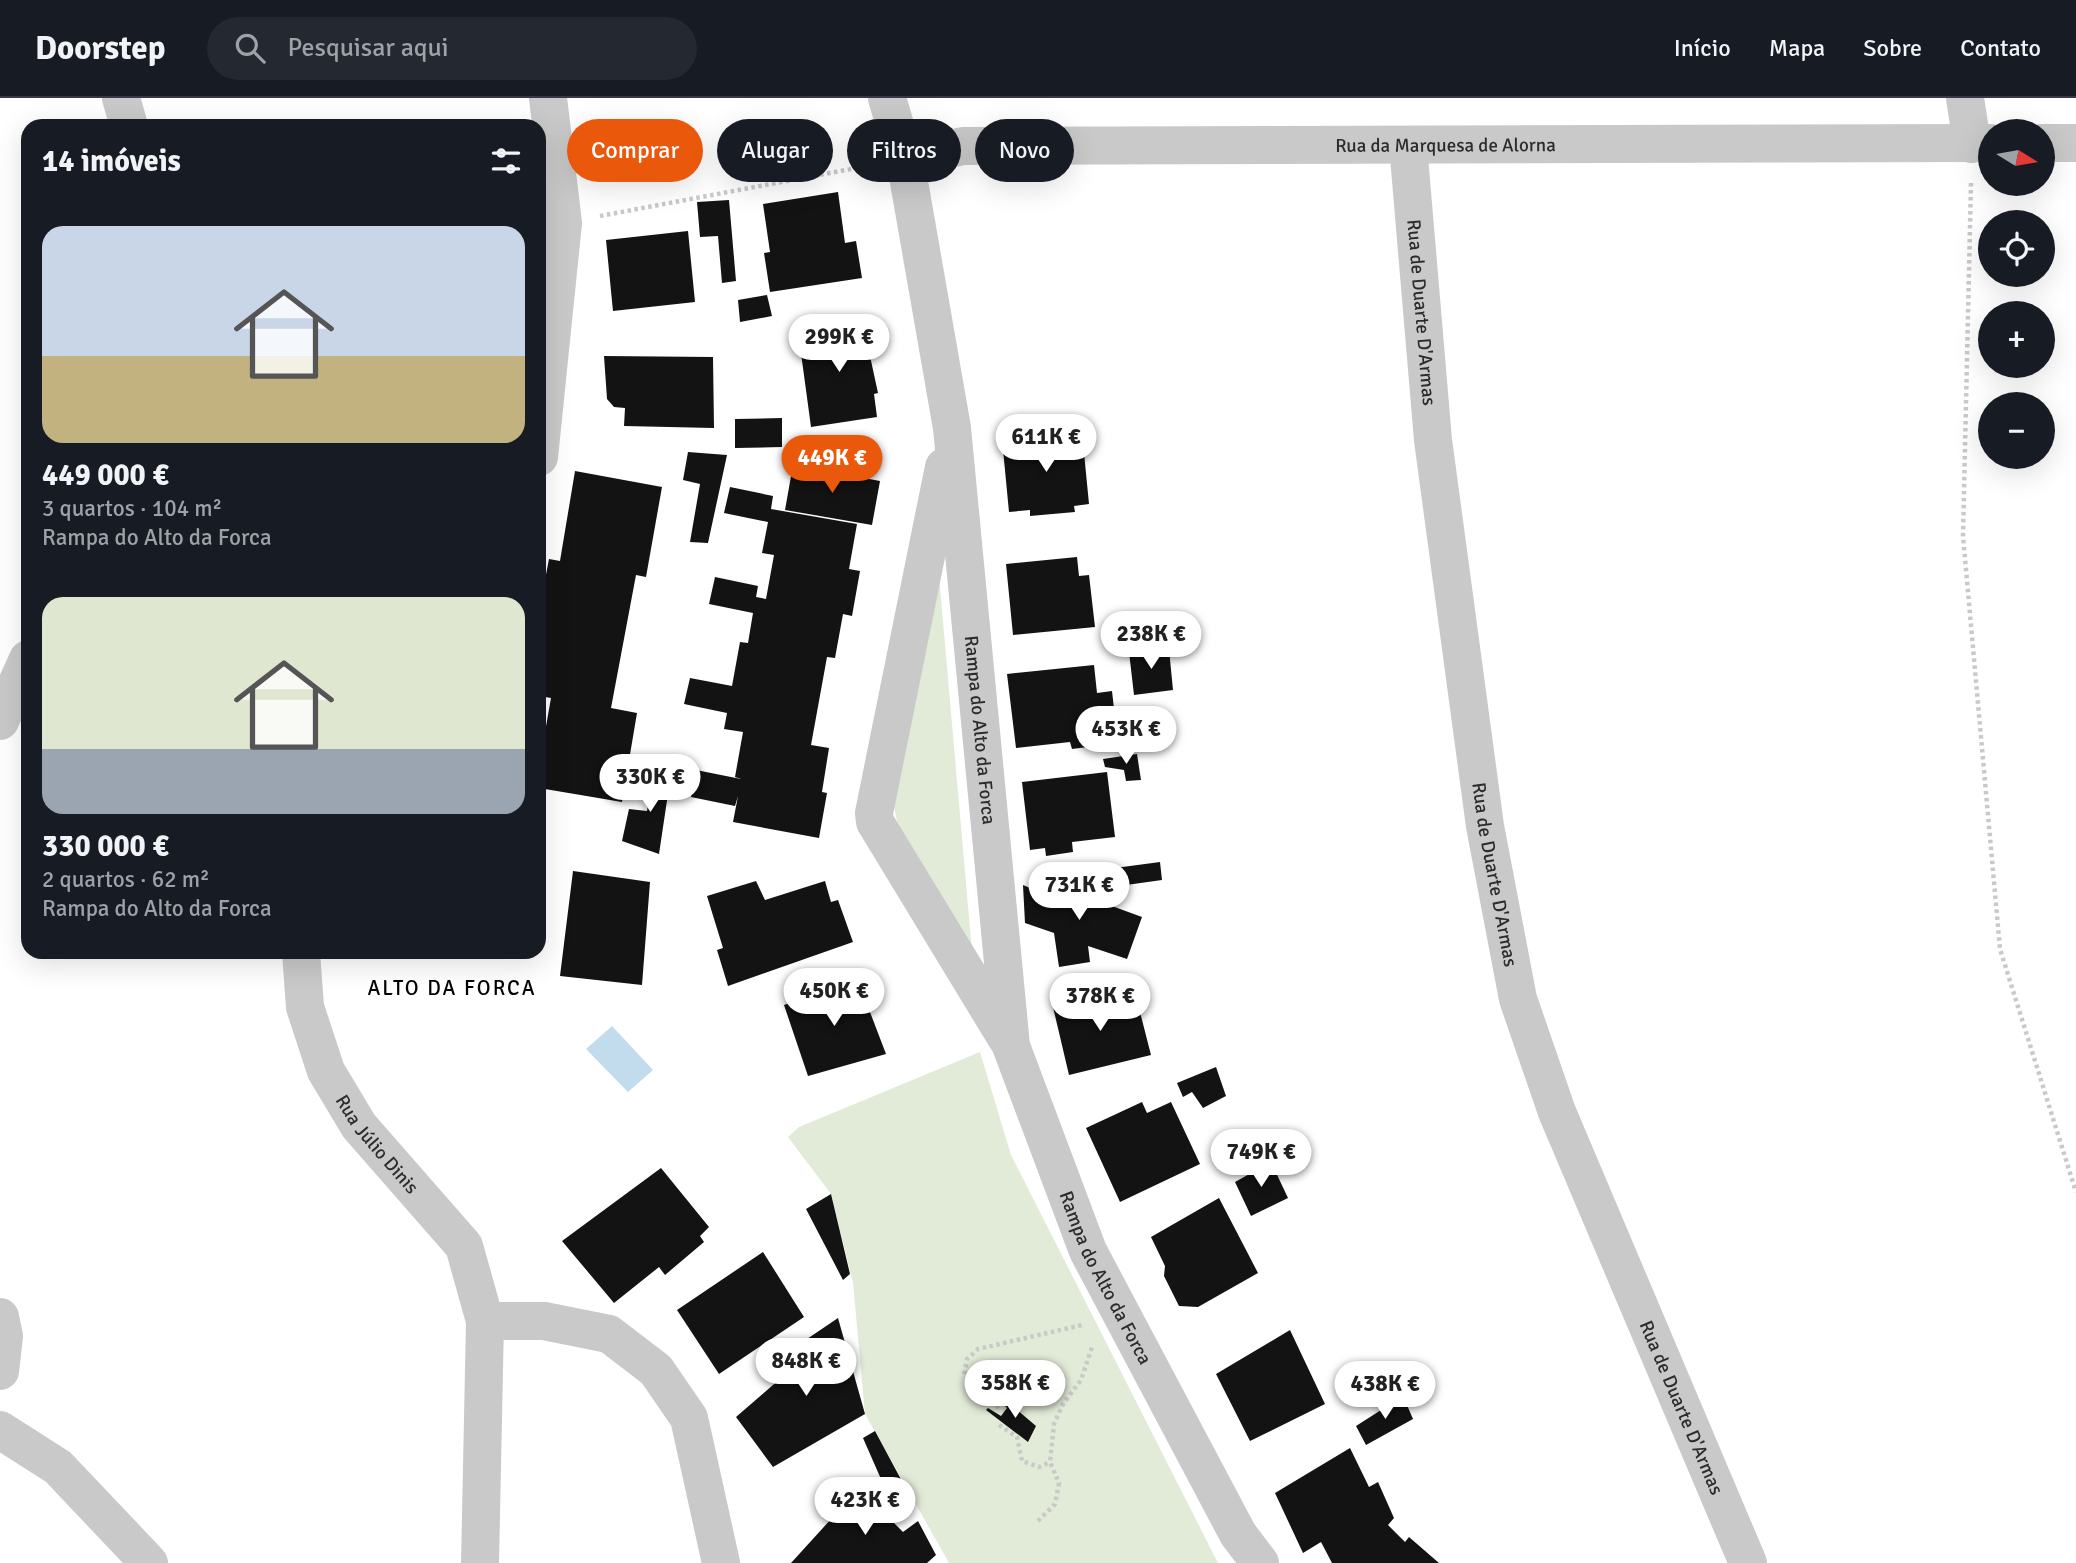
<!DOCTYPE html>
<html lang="pt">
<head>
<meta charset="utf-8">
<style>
  :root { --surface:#171b24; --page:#242831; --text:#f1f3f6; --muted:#9ea1a6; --line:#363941; --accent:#ea580c }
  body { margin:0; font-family:Signika,sans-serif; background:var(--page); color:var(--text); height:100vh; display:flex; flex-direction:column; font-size:26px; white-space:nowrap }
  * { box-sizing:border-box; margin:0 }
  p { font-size:23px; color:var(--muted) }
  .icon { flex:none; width:38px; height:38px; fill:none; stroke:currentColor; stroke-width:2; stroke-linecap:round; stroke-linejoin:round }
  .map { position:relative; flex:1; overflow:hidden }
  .panel { position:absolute; left:21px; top:21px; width:525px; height:840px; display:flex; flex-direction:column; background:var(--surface); border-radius:21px; box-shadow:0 7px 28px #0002 }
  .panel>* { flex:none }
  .guide { position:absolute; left:567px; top:21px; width:665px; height:63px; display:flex; gap:14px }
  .needle { width:46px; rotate:101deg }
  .fabs { position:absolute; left:1978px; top:21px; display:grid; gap:14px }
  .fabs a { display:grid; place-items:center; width:77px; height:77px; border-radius:50%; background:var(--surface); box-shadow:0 7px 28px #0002; font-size:35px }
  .price { position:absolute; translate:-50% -60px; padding:0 16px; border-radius:24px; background:#fff; color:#222; font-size:23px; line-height:46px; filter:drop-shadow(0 2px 4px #0008) }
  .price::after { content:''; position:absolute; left:50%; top:42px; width:21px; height:16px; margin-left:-10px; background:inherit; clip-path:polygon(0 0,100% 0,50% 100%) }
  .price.active { background:var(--accent); color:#fff }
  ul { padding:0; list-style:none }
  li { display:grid; align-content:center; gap:14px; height:371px; padding:0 21px }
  li span { display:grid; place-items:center; height:217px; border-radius:21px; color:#555 }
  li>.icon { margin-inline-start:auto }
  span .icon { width:126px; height:126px; fill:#fffc; stroke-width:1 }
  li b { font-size:30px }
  h2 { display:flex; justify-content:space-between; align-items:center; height:84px; padding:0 21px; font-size:30px }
  .pill { padding:0 24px; border-radius:32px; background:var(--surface); box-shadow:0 7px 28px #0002; font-size:24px; line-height:63px }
  .pill.active { background:var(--accent); color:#fff }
  header { display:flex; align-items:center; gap:42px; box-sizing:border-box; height:98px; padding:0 35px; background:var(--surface); border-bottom:2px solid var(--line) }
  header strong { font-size:33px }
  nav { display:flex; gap:38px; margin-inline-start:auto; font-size:24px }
  .search { width:490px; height:63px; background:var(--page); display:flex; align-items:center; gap:18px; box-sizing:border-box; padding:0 24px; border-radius:38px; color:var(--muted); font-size:26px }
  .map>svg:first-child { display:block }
  .green { fill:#e2ebd8 }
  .water { fill:#c2dced }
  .building { fill:#131313 }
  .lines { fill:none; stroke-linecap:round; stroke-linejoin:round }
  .path { stroke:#c9c9c9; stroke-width:4.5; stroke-dasharray:3.5 3.5; stroke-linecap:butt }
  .minor { stroke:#c9c9c9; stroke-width:38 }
  .labels { text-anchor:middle; stroke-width:7; stroke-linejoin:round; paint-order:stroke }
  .street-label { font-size:19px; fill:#2c2c2c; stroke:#fff }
  .neighbourhood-label { font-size:21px; letter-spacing:2px; fill:#000; stroke:#fff }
</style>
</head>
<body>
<header>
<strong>Doorstep</strong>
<div class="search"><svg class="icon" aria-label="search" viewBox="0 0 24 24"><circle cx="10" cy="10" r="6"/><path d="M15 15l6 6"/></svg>Pesquisar aqui</div>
<nav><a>Início</a><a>Mapa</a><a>Sobre</a><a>Contato</a></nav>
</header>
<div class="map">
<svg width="2076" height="1465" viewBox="0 0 2076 1465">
  <rect width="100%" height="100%" fill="#fff"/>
  <path class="green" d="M937,455L973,865L897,724L894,708Z
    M980,954L1011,1057L1218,1465H949L865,1316L853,1185L831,1096L788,1039L799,1029Z"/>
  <path class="water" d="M612,928L653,972L628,994L586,951Z"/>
  <path class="building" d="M838,94L845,145L856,143L862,180L770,194L764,155L770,154L763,106Z
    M729,102L736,183L722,185L718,138L700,139L697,104Z
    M688,133L695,204L613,213L606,142Z
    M767,197L772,218L740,224L738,202Z
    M867,224L875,258H870L878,295L874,296L877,319L811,329L798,233Z
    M604,258L713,259L714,330L624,328L625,310L614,309L607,301Z
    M782,320V349L735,350V321Z
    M1082,334L1089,406L1074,408L1075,414L1030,418V412L1009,414L1002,341Z
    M688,354L727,357L708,445L690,444L700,386L683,382Z
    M793,367L880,383L872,427L785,412Z
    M575,373L662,389L646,479L636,477L611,610L637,615L622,704L539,690V668L551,600L539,598V513L549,461L560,463Z
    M730,389L773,398L771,411L857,426L849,471L860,473L852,518L843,516L835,560L827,559L811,647L829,650L822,694L827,695L819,740L733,724L738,698L735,708L691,699L696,672L741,681L735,679L743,634L724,631L727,615L684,606L690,580L732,588L740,544L748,545L753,515L709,506L715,479L758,488L756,499L766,501L774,457L762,455L768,424L724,415Z
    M1077,459L1079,478L1089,477L1095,529L1013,537L1006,466Z
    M1169,551L1173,592L1134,597L1129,554Z
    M1094,567L1097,595L1112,593L1117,637L1094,640L1095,648L1072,651L1070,644L1016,650L1007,576Z
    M1137,656L1141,682L1126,683L1124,672L1105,669L1103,661Z
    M655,664L672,669L659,756L622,743L629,711L647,713Z
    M1107,674L1115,739L1072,744L1073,754L1046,758L1045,750L1030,752L1022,684Z
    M1160,764L1162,782L1119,788L1115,770Z
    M573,773L650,784L642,887L560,878Z
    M1076,778L1079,796L1142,819L1127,861L1088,848L1090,864L1059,869L1054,835L1025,825L1023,787L1044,796V784Z
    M756,783L765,802L825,783L831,804L838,802L853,844L728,888L717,852L723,850L707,798Z
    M857,880L886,956L808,978L784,907Z
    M1123,892L1129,917L1140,914L1151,957L1069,977L1053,909Z
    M1216,969L1226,998L1203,1010L1192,994L1183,999L1177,985Z
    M1142,1004L1147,1015L1171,1004L1200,1066L1120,1104L1086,1030Z
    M1271,1064L1288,1100L1251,1118L1235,1084Z
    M661,1070L709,1129L700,1138L704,1144L665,1177L659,1169L614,1205L562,1143Z
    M831,1096L850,1176L843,1182L806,1111Z
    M1219,1100L1258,1175L1198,1209L1179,1208L1164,1178L1165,1168L1151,1139Z
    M763,1154L804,1219L719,1276L677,1212Z
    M838,1220L865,1316L773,1369L736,1319L788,1274L779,1260Z
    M1290,1232L1325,1306L1250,1343L1216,1276Z
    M997,1295L1036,1328L1028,1344L986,1312L988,1310L1001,1318L1007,1310L996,1298Z
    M1403,1298L1413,1321L1366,1347L1356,1328Z
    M875,1333L904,1387L888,1397L863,1340Z
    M1350,1350L1369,1389L1378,1384L1394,1420L1388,1427L1405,1444L1409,1439L1439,1465H1332L1321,1444L1303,1455L1275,1395Z
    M850,1387L864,1403L867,1398L903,1434L918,1423L936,1457L927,1465H791L832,1420L828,1411Z"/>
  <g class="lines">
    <path class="path" d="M1971,85L1963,438L2000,851L2076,1094
      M600,118L867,68
      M999,1310L964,1277L967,1261L978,1251L1082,1227
      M999,1327L1017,1339L1022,1363L1039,1369L1050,1364
      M1038,1423L1055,1406L1059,1385L1050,1364L1054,1326L1063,1306L1081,1282L1092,1249"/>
    <g class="minor">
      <path d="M121,0L129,28"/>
      <path id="s1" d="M887,0L905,61L952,330L1011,948L1088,1153L1238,1436L1260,1465"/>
      <path d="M1965,0L1972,46"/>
      <path d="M2042,45H2076"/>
      <path id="s2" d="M1408,47L1433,342L1485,728L1518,901L1557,1014L1748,1465"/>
      <path id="s3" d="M905,61L963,48L1990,45"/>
      <path d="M539,359L563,125L548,0"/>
      <path d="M944,369L874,715L875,724L1007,941"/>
      <path d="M0,623L28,561"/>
      <path id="s4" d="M301,854L305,909L326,973L359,1028L464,1148L485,1223L480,1465"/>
      <path d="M0,1219L4,1238L0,1273"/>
      <path d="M485,1223H544L609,1236L656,1272L689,1320L721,1465"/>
      <path d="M0,1332L58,1369L149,1465"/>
    </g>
  </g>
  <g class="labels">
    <g class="street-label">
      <text dy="7" stroke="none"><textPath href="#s3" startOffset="542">Rua da Marquesa de Alorna</textPath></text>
      <text dy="7" stroke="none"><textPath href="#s2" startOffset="168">Rua de Duarte D'Armas</textPath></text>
      <text dy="7" stroke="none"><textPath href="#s1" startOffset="640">Rampa do Alto da Forca</textPath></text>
      <text dy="7" stroke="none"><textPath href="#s2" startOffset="735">Rua de Duarte D'Armas</textPath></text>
      <text dy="7" stroke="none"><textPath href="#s4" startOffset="212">Rua Júlio Dinis</textPath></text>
      <text dy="7" stroke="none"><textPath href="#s1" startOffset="1208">Rampa do Alto da Forca</textPath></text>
      <text dy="7" stroke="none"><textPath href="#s2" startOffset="1302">Rua de Duarte D'Armas</textPath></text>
    </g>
    <g class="neighbourhood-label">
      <text x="452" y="897">ALTO DA FORCA</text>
    </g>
  </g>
</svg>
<div class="fabs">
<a><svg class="needle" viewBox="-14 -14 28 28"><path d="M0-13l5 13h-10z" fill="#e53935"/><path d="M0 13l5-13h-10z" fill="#9ea1a6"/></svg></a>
<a><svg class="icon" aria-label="locate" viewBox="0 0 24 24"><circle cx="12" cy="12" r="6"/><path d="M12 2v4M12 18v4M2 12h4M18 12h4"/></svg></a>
<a>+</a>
<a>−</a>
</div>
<b class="price" style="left:839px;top:276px">299K €</b>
<b class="price" style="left:1046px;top:376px">611K €</b>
<b class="price active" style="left:832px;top:397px">449K €</b>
<b class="price" style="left:1151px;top:573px">238K €</b>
<b class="price" style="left:1126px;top:668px">453K €</b>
<b class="price" style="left:650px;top:716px">330K €</b>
<b class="price" style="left:1079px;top:824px">731K €</b>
<b class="price" style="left:834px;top:930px">450K €</b>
<b class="price" style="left:1100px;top:935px">378K €</b>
<b class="price" style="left:1261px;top:1091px">749K €</b>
<b class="price" style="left:806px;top:1300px">848K €</b>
<b class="price" style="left:1015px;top:1322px">358K €</b>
<b class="price" style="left:1385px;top:1323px">438K €</b>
<b class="price" style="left:865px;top:1439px">423K €</b>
<div class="guide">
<a class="pill active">Comprar</a>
<a class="pill">Alugar</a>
<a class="pill">Filtros</a>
<a class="pill">Novo</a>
</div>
<section class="panel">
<h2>14 imóveis<svg class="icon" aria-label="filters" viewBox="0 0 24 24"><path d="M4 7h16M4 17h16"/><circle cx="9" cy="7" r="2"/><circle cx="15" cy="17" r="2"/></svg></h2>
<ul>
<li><span style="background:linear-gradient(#c9d6e8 60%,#c2b280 0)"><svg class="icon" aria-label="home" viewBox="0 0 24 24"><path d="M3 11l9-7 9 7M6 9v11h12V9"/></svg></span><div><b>449 000 €</b><p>3 quartos · 104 m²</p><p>Rampa do Alto da Forca</p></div></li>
<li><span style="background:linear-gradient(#dfe7d0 70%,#9aa5b1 0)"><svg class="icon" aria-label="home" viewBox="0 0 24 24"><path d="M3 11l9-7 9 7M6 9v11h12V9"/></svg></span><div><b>330 000 €</b><p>2 quartos · 62 m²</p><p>Rampa do Alto da Forca</p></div></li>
</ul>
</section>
</div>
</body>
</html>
